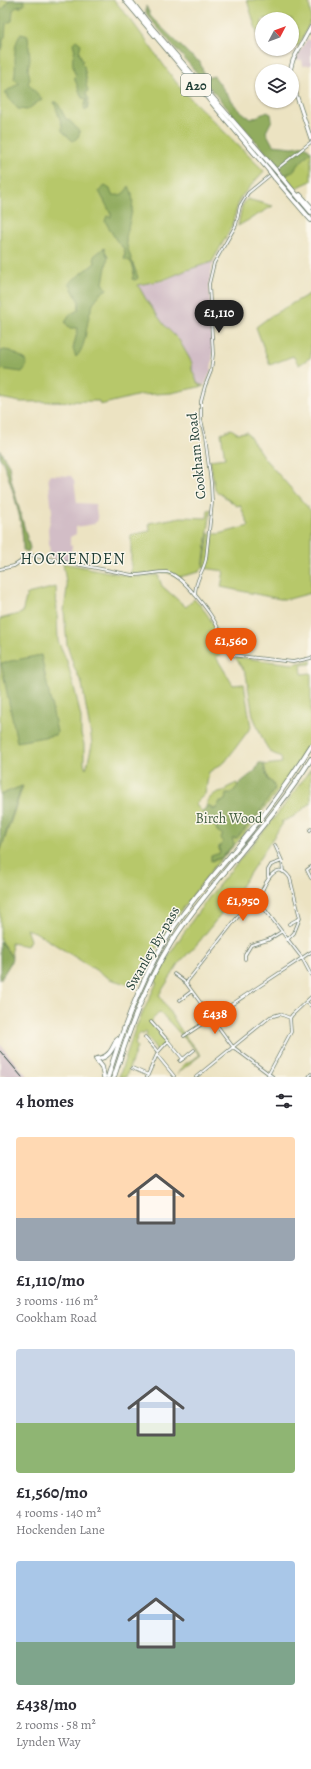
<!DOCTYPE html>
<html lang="en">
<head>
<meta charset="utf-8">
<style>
  :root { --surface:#fff; --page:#f7f7f7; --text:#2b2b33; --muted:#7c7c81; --accent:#ea580c }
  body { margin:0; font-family:Alegreya,serif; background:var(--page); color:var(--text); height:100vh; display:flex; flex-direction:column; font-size:15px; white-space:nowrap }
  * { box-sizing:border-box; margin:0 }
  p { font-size:13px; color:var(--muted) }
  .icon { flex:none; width:22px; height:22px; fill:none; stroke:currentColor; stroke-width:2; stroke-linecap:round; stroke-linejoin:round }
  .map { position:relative; height:1077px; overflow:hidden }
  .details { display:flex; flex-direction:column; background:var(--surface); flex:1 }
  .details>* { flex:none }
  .needle { width:26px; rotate:49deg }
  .controls { position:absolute; left:255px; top:12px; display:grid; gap:8px }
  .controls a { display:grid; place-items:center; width:44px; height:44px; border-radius:50%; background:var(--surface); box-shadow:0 1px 3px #0004; font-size:20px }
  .price { position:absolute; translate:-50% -34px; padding:0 9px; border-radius:14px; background:var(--accent); color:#fff; font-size:13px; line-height:26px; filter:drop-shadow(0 1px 2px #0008) }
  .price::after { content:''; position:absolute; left:50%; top:24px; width:12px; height:9px; margin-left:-6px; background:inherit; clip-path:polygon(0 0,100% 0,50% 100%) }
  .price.active { background:#222; color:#fff }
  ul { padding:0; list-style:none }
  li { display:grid; align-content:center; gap:8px; height:212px; padding:0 16px }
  li span { display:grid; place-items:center; height:124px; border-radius:4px; color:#555 }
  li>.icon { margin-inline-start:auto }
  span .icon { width:72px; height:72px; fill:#fffc; stroke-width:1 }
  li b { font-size:17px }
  h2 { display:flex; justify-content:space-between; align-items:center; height:48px; padding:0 16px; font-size:17px }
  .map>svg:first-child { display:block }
  .industrial { fill:#d2bdc6 }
  .green { fill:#b7c86b; stroke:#6b8250 }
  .forest { fill:#91ac5f; stroke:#58744a }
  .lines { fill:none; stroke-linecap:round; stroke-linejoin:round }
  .street-casing { stroke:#677766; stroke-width:3.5 }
  .secondary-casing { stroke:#677766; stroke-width:4.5 }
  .highway-casing { stroke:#677766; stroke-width:5.5 }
  .street { stroke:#fff; stroke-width:2 }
  .secondary { stroke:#fff; stroke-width:3 }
  .highway { stroke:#fff; stroke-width:4 }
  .rail { stroke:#1f3d34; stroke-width:1 }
  .highway-bridge-casing { stroke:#677766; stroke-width:5.5; stroke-linecap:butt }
  .highway-bridge { stroke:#fff; stroke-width:4 }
  .labels { text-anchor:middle; stroke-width:3; stroke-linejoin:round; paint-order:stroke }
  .shield { fill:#fbf7ec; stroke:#61756b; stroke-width:1 }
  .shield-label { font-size:13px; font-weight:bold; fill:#1f3d34 }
  .street-label { font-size:14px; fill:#1f3d34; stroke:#fbf7ec }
  .park-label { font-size:14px; fill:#456042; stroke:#fbf7ec }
  .quarter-label { font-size:16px; letter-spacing:1px; fill:#1f3d34; stroke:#fbf7ec }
</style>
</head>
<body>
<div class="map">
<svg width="311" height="1077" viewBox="0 0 311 1077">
  <rect width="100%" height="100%" fill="#fbf7ec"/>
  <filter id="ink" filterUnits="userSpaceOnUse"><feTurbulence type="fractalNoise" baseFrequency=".025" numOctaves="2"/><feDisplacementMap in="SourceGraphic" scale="8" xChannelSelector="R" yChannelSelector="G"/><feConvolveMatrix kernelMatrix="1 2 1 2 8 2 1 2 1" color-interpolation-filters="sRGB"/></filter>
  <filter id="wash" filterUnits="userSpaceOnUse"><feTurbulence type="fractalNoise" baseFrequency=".012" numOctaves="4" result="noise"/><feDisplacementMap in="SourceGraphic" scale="16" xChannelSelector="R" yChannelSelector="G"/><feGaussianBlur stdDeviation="0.9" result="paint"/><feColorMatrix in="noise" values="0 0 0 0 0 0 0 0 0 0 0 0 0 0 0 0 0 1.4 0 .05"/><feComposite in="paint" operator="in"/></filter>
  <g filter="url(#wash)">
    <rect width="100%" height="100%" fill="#ece3c2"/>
    <path class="industrial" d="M307,39L311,41V65L303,66L302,60H295Z
      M215,261L212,267L209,284L213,353L211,371L205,385L198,384L192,370V363L179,340L165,326L147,301L138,285L163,281L187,270Z
      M52,475L71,476L74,480L77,503L95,504L98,520L94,524L76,527V534L70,537V545H72L71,562L47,557L50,555L48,529L52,512L48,476Z
      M0,1044L9,1055L28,1077H7L6,1075L0,1077Z"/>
    <path class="green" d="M0,0H114L131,20L181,89L264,171L240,198L231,228L212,262L187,270L163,280L138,285L147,301L165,326L179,340L192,363V370L198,384L204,386L171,393L140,395L100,405L99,401L20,402L0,398Z
      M247,0H309L311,20L299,46H292V19H262V48Z
      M311,150V181L296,188L285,176L292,172Z
      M247,199L273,206L238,226L242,206Z
      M311,293V357L299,365L293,356L270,365L256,327L272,315Z
      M231,429L237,433L247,432L264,458L311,511V593L289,599H280L221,587L224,571L204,568L209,533L219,534L249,526L240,505L237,506L215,490L210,460L225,458L221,433Z
      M211,509L203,567L199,572L179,577L166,572L146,574H131V535L150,531L149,523L181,517L207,518L208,510Z
      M63,563L134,577L158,575L162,586L186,607L194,599C214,619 214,629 226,652L216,657L233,685L244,684L251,727L225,762L209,772L205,794L195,804L216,827L217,830L224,835V842L219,847L220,853L213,861L221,858L234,844L232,838H237L258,814L273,783L268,780L264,765L282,763L281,757L270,752L264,742L253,716L246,674L235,657L293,664L311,660V664L301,665L302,674L311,673V742L308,747L283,785L240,839L214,867L178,915L154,952L136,987L110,979L35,932L26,929L30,940L27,946L11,943L12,957L0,940V853L23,786L0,795V619L22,613L27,594L56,587L58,641L67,661L76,695L81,718V734L84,744V763L86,769L92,745L91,736L82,684L74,667L67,645L64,611L67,588Z
      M311,768V803L293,817L281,822L283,823L234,897L199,942L180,962L159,995L184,1035L201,1055L184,1068L177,1075L183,1065L200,1055L160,1012L150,1022L160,1032L166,1042L157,1050L146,1036L147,1032L145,1031L143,1035L141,1033L137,1037L135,1044L137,1047L126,1077H119L135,1029L157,982L155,980C172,949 192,919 214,891C247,850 282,812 311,768Z
      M237,783L238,787L223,802H220C216,810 213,810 206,808C206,798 217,790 226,791L228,787Z"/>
    <path class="forest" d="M9,0H24L25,4L22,6L19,5L21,8L18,6L13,10L12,21L6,23L5,37L3,38V47L1,50L0,10L5,7Z
      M146,6L152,18L190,55L200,62L205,78L214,76L237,108L251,119L267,112L271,114L272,120L266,132L273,145L293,147L304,145L311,151L292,172L285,175L151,20L146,13Z
      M21,34L28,36L30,59L28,69L30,79L28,83L42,99L27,110L18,109L8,97V94L4,93L19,83L14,79C18,62 10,49 21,34Z
      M76,40L81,44L79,52L83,61L81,63L84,66L87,83L86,85L88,90L86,94L89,99L87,110H85L84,107L87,99L82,98L74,77L77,74H75C73,68 71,57 75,51L73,43Z
      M54,102H57L66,119L70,121L80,132L78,137L73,141L62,131V125Z
      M105,186L110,189L112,195C122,196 124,194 129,186C138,204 128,221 126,239C126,247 135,268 138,278L135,280L132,279C135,272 134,267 130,261L124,259L125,254L124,249L116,240L105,221L107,216L111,217V214L99,191Z
      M104,248L108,257L103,283L107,289C81,303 92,342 76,357L73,349L78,328H70L65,323L69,315L78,310L79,302L69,283L95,263L94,256Z
      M4,350L11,351L26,360V367L22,372L0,369V352Z
      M0,450L9,465L11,479L30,548L28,552L23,550C24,523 12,487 3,462L0,458Z
      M41,655L57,732L55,735L17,742L1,663Z
      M259,763H263L268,780L273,783L275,789L258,814L237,838H232L234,844L221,858L211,861V856L220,853L219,847L223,842L220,839L223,835L217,831L216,827L211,824L202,812L207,806H211L212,810L217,808L218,804L225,800L226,794H231L241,782L255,771Z
      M22,786L0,851V795Z
      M0,941L12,958L10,964L0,980Z"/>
  </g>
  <g filter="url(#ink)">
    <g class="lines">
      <g class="street-casing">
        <path id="street" d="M278,168L311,142
          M0,569L14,566L30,555L132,575C144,575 155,572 166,572C181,573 212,614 218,628C223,637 223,649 231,655L293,662L311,658
          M195,595C195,579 203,573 206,559L212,503L211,483L205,437L201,420V401L205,386L211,371L213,354L209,284L214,263L236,225L240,206L248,193L270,175
          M310,830L311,829
          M282,861L283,872
          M311,867L307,870L311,878
          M268,877V870L271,865L282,861L275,845
          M257,904C261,892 274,855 290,878L300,918L289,924
          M287,940L294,933L300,918
          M245,959V955L251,945L268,940L281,932
          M174,974L186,983L233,1047L273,1077
          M186,983L247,905L254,903L263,907L302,958L311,975
          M180,1000L192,991
          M306,1002L311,1006
          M151,1022L168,1041L158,1052
          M184,1036L311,952
          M145,1037L158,1052L147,1077
          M168,1041L183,1059L180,1061
          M157,1055L174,1076
          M183,1059L194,1050
          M132,1068L148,1075
          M196,1077L270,1017L280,1014L290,1018
          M267,1077L291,1032L290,1018L292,1015L311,997
          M309,1077L311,1074"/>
      </g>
      <g class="secondary-casing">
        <path id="secondary" d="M290,71L293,60L311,27
          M292,82L311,139"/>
      </g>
      <g class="highway-casing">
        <path id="highway" d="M125,0L268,169
          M130,0L152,28L272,166
          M279,174L311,212
          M275,178L311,220
          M300,195L311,207
          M96,1059C109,1058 112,1050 117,1039
          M96,1059L102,1067L104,1077
          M108,1077C124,1024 144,971 175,925C196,894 222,866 246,837C269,809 291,778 311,746
          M114,1077C131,1024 150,970 183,925C224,868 274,819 311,759"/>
      </g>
      <use href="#street" class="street"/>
      <use href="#secondary" class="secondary"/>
      <use href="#highway" class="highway"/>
      <path class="rail" d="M0,1051L22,1077"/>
      <g class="highway-bridge-casing">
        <path id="highway-bridge" d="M272,166L279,174
          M268,169L275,178"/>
      </g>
      <use href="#highway-bridge" class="highway-bridge"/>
    </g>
  </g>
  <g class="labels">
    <rect class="shield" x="181" y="74" width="30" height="22" rx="3"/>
    <g class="shield-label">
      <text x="196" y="90">A20</text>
    </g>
    <g class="street-label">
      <text transform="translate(196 456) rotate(-96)" y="5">Cookham Road</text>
      <text transform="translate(152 948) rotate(-60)" y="5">Swanley By-pass</text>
    </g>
    <g class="park-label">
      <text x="229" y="823">Birch Wood</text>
    </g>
    <g class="quarter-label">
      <text x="73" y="564">HOCKENDEN</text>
    </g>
  </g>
</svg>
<div class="controls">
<a><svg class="needle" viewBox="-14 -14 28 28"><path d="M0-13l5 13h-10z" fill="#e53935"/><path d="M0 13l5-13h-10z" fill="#7c7c81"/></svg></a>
<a><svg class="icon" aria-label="layers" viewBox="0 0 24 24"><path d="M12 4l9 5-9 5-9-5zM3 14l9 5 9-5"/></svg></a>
</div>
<b class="price active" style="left:219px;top:334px">£1,110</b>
<b class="price" style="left:231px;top:662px">£1,560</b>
<b class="price" style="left:243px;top:922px">£1,950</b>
<b class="price" style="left:215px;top:1035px">£438</b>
</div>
<section class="details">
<h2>4 homes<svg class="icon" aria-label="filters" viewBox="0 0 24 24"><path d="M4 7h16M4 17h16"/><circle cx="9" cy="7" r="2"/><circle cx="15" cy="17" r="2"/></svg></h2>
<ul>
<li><span style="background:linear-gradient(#ffd9b3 65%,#9aa5b1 0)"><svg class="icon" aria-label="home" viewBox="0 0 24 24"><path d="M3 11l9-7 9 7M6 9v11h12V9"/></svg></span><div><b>£1,110/mo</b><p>3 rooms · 116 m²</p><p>Cookham Road</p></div></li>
<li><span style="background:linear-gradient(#c9d6e8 60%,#8fb573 0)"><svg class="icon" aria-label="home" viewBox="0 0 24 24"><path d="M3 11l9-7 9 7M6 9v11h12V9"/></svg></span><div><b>£1,560/mo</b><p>4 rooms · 140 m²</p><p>Hockenden Lane</p></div></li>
<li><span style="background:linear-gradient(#a9c7e8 65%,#7fa58c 0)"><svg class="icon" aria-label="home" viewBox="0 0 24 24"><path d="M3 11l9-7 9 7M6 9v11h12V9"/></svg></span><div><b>£438/mo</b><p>2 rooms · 58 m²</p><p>Lynden Way</p></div></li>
</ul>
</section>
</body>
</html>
